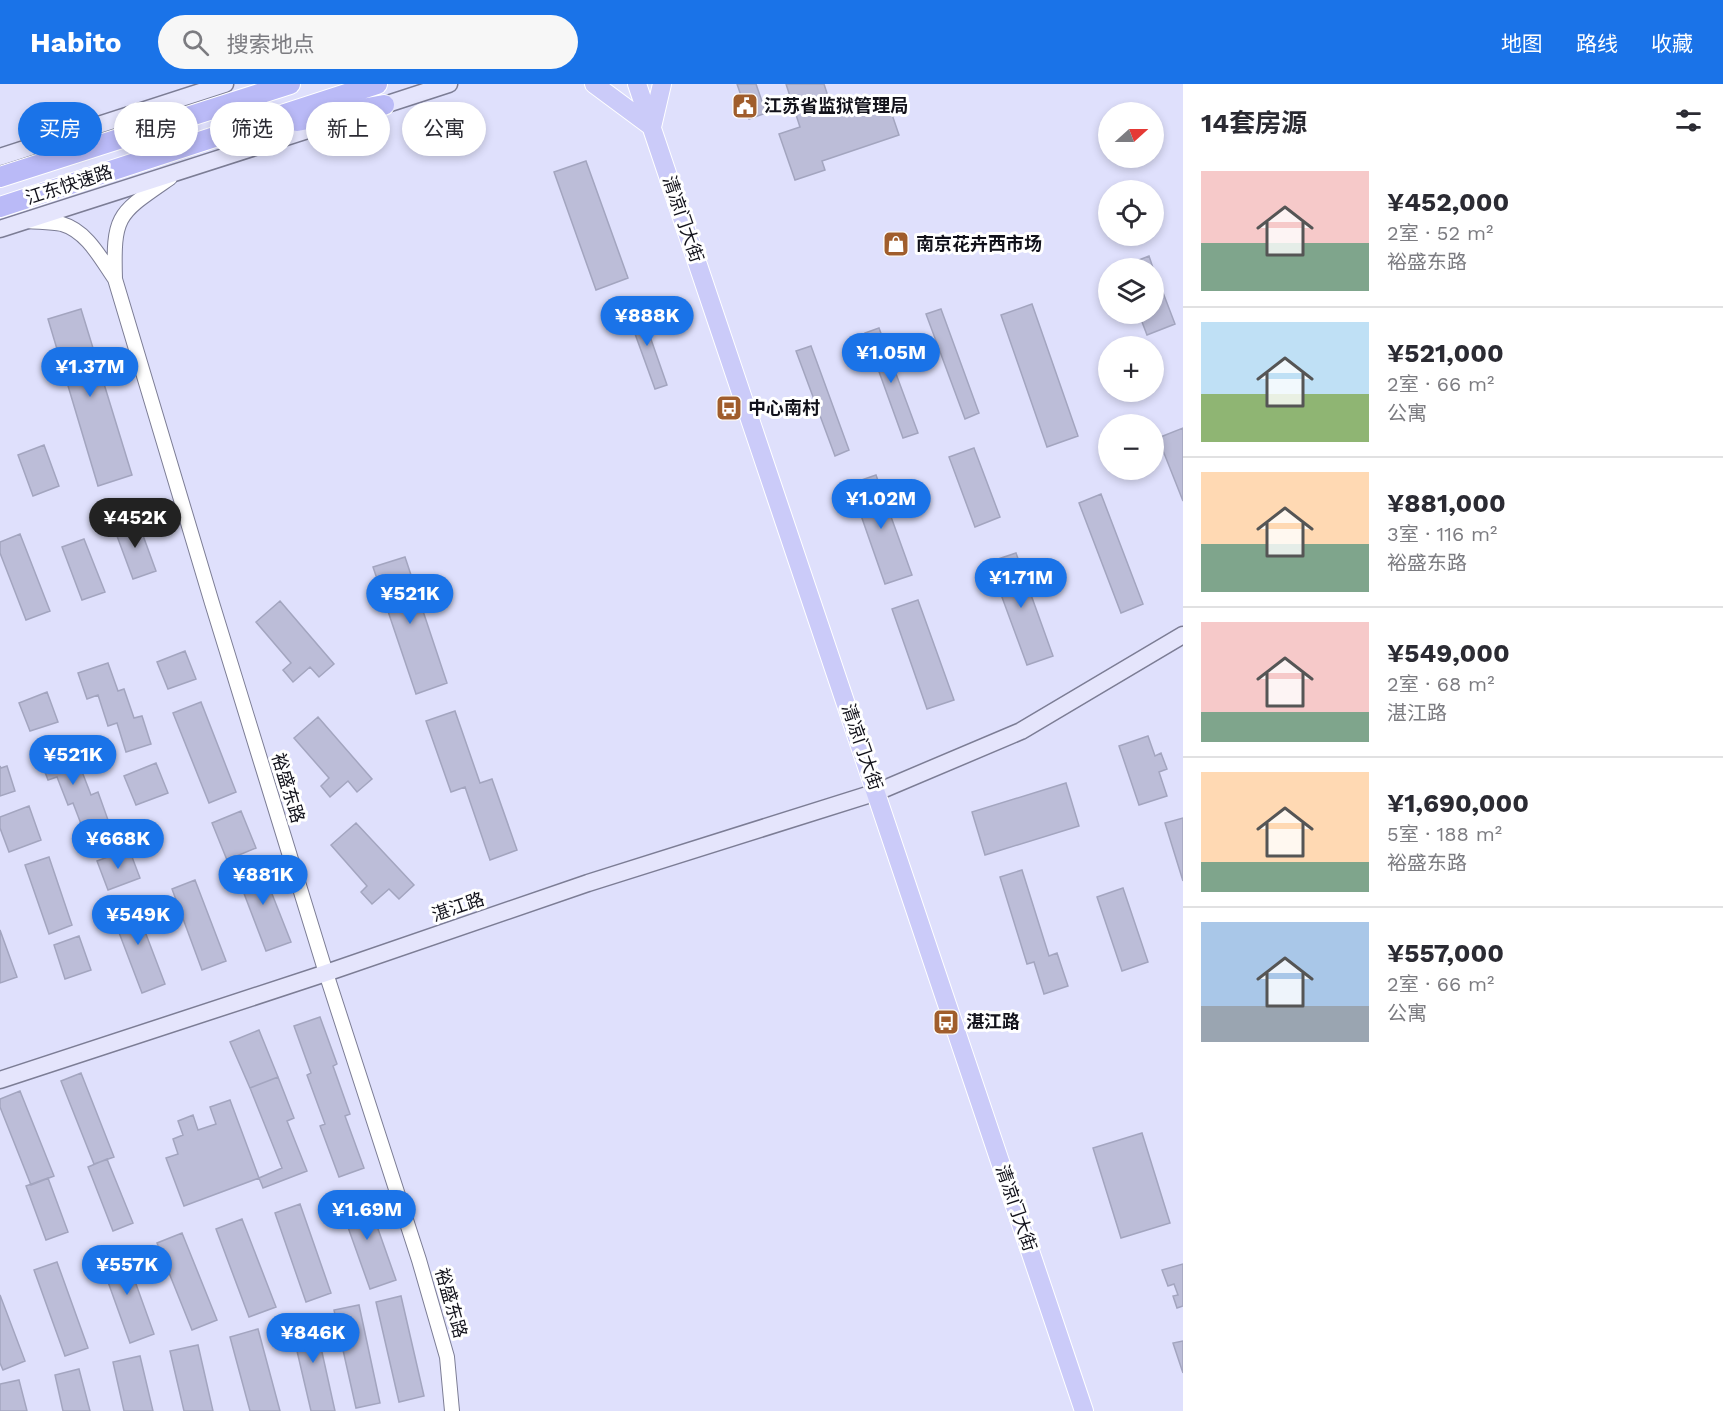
<!DOCTYPE html>
<html lang="zh">
<head>
<meta charset="utf-8">
<style>
  :root { --surface:#fff; --page:#f7f7f7; --text:#2b2b33; --muted:#7c7c81; --line:#e1e1e2; --accent:#1a73e8 }
  body { margin:0; font-family:"Work Sans","Noto Sans SC",sans-serif; background:var(--page); color:var(--text); height:100vh; display:flex; flex-direction:column; font-size:22px; white-space:nowrap }
  * { box-sizing:border-box; margin:0 }
  p { font-size:20px; color:var(--muted) }
  .icon { flex:none; width:33px; height:33px; fill:none; stroke:currentColor; stroke-width:2; stroke-linecap:round; stroke-linejoin:round }
  .map { position:relative; flex:1; overflow:hidden }
  .side { display:flex; flex-direction:column; background:var(--surface); width:540px }
  .side>* { flex:none }
  .hud { position:absolute; left:18px; top:18px; width:570px; height:54px; display:flex; gap:12px }
  .needle { width:39px; rotate:69deg }
  .buttons { position:absolute; left:1098px; top:18px; display:grid; gap:12px }
  .buttons a { display:grid; place-items:center; width:66px; height:66px; border-radius:50%; background:var(--surface); box-shadow:0 3px 9px #0003; font-size:30px }
  .price { position:absolute; translate:-50% -51px; padding:0 14px; border-radius:21px; background:var(--accent); color:#fff; font-size:20px; line-height:39px; filter:drop-shadow(0 2px 3px #0008) }
  .price::after { content:''; position:absolute; left:50%; top:36px; width:18px; height:14px; margin-left:-9px; background:inherit; clip-path:polygon(0 0,100% 0,50% 100%) }
  .price.on { background:#222; color:#fff }
  ul { padding:0; list-style:none }
  li { display:flex; align-items:center; gap:18px; height:150px; padding:0 18px }
  li+li { border-top:2px solid var(--line) }
  li span { display:grid; place-items:center; flex:none; width:168px; height:120px; border-radius:0px; color:#555 }
  li>.icon { margin-inline-start:auto }
  span .icon { width:72px; height:72px; fill:#fffc; stroke-width:1 }
  li b { font-size:26px }
  h2 { display:flex; justify-content:space-between; align-items:center; height:72px; padding:0 18px; font-size:26px }
  .chip { padding:0 21px; border-radius:27px; background:var(--surface); box-shadow:0 3px 9px #0003; font-size:21px; line-height:54px }
  .chip.on { background:var(--accent); color:#fff }
  header { display:flex; align-items:center; gap:36px; box-sizing:border-box; height:84px; padding:0 30px; background:var(--accent); color:#fff }
  header strong { font-size:28px }
  nav { display:flex; gap:33px; margin-inline-start:auto; font-size:21px }
  .search { width:420px; height:54px; background:var(--page); display:flex; align-items:center; gap:15px; box-sizing:border-box; padding:0 21px; border-radius:33px; color:var(--muted); font-size:22px }
  main { display:flex; flex:1; min-height:0 }
  .map>svg:first-child { display:block }
  .building { fill:#bcbdd8; stroke:#a3a5bf; stroke-width:1.5 }
  .lines { fill:none; stroke-linecap:round; stroke-linejoin:round }
  .tertiary-casing { stroke:#7c7d95; stroke-width:16 }
  .secondary-casing { stroke:#7c7d95; stroke-width:19 }
  .primary-casing { stroke:#fff; stroke-width:20 }
  .trunk-casing { stroke:#fff; stroke-width:22 }
  .tertiary { stroke:#fff; stroke-width:14 }
  .secondary { stroke:#e5e5fc; stroke-width:16 }
  .primary { stroke:#cbcbf9; stroke-width:18 }
  .trunk { stroke:#babaf7; stroke-width:20 }
  .labels { text-anchor:middle; stroke-width:6; stroke-linejoin:round; paint-order:stroke }
  .poi-label { font-size:18px; font-weight:bold; fill:#12121b; stroke:#fff; text-anchor:start }
  .street-label { font-size:18px; fill:#12121b; stroke:#fff }
</style>
</head>
<body>
<header>
<strong>Habito</strong>
<div class="search"><svg class="icon" aria-label="search" viewBox="0 0 24 24"><circle cx="10" cy="10" r="6"/><path d="M15 15l6 6"/></svg>搜索地点</div>
<nav><a>地图</a><a>路线</a><a>收藏</a></nav>
</header>
<main>
<div class="map">
<svg width="1183" height="1327" viewBox="0 0 1183 1327">
  <rect width="100%" height="100%" fill="#dfe0fc"/>
  <path class="building" d="M737,0H756L766,29L749,35Z
    M786,0H824L834,31L886,13L899,51L822,77L825,86L795,96L779,50L800,43Z
    M586,77L628,194L596,206L554,88Z
    M1149,172L1153,184H1121V183Z
    M1154,185L1175,240L1147,251L1139,230H1154Z
    M1032,220L1078,352L1047,363L1001,231Z
    M639,221L667,301L655,305L626,225Z
    M81,225L132,391L98,402L48,235Z
    M941,225L979,329L965,335L926,230Z
    M879,244L918,349L903,354L865,249Z
    M811,262L849,366L835,372L796,267Z
    M1183,344V417L1158,354Z
    M44,361L59,402L33,412L18,371Z
    M974,364L1000,433L975,443L949,373Z
    M876,391L912,491L885,500L850,400Z
    M1101,410L1143,520L1121,529L1079,419Z
    M137,435L156,487L133,495L114,444Z
    M20,450L50,527L26,536L0,469V458Z
    M84,455L105,508L82,516L62,463Z
    M1016,469L1053,572L1027,581L989,478Z
    M405,473L447,599L416,610L373,483Z
    M918,516L954,616L927,625L892,525Z
    M280,517L334,580L319,593L310,583L293,598L283,586L291,579L256,538Z
    M185,567L196,595L168,605L157,578Z
    M108,579L118,607L124,605L134,634L142,632L151,660L126,668L117,639L108,642L98,611L87,615L78,589Z
    M47,608L58,638L30,647L19,619Z
    M201,618L236,708L209,719L173,629Z
    M455,627L480,699L492,695L517,766L490,776L465,703L451,708L426,637Z
    M318,633L372,695L357,708L348,697L330,713L321,702L329,694L294,654Z
    M1148,652L1155,672L1161,669L1167,685L1159,688L1167,712L1139,721L1119,662Z
    M63,660L74,688L81,685L91,711L98,708L108,736L83,745L73,719L68,721L57,693L48,696L38,669Z
    M156,679L168,709L136,721L124,692Z
    M0,682L1,684L7,682L15,707L0,712Z
    M1066,699L1079,742L985,771L972,728Z
    M29,722L41,756L9,768L0,744V733Z
    M241,727L256,764L227,776L212,739Z
    M1183,734V797L1165,739Z
    M356,739L414,801L399,815L389,805L372,820L361,808L367,802L331,761Z
    M129,765L140,794L108,806L97,777Z
    M49,773L72,841L49,850L25,781Z
    M259,777L291,858L266,867L235,786Z
    M1022,786L1049,872L1057,869L1068,902L1044,910L1034,878L1027,880L1000,793Z
    M195,796L226,877L202,886L172,805Z
    M1123,804L1148,878L1122,887L1097,813Z
    M133,816L165,900L142,909L110,825Z
    M0,846L17,893L0,899Z
    M79,852L91,886L65,895L54,861Z
    M320,933L337,980L333,982L350,1030L345,1032L364,1084L339,1093L320,1042L325,1040L307,991L311,989L294,942Z
    M259,946L278,993L250,1004L230,958Z
    M81,989L114,1073L94,1080L61,997Z
    M278,993L294,1034L287,1037L307,1087L263,1104L259,1094L282,1084L250,1004Z
    M20,1007L54,1092L31,1101L0,1023V1015Z
    M230,1016L259,1094L184,1122L166,1074L178,1070L173,1055L183,1051L178,1037L193,1031L198,1046L216,1040L210,1023Z
    M1142,1049L1170,1139L1121,1154L1093,1064Z
    M107,1075L133,1139L113,1147L88,1083Z
    M48,1094L68,1148L46,1156L26,1102Z
    M365,1108L396,1196L370,1205L339,1118Z
    M300,1120L331,1209L306,1218L275,1129Z
    M242,1135L276,1223L249,1233L216,1145Z
    M182,1149L217,1236L192,1246L157,1159Z
    M123,1164L154,1250L130,1259L99,1173Z
    M57,1178L88,1264L65,1272L34,1186Z
    M1183,1180V1222L1177,1224L1173,1212L1178,1211L1174,1200L1168,1202L1162,1186Z
    M0,1211L25,1277L3,1286L0,1279Z
    M401,1212L424,1312L399,1318L376,1218Z
    M359,1221L380,1319L356,1324L334,1226Z
    M314,1232L335,1327H311L290,1237Z
    M258,1245L280,1327H250L230,1253Z
    M1183,1257V1289L1173,1259Z
    M198,1261L213,1327H184L170,1267Z
    M140,1272L153,1327H124L113,1278Z
    M79,1285L90,1327H63L55,1291Z
    M19,1296L27,1327H0V1300Z"/>
  <g class="lines">
    <g class="tertiary-casing">
      <path id="tertiary" d="M170,94C118,130 113,130 115,195L212,519L326,889L419,1176L447,1273L452,1327
        M28,137C39,138 51,138 62,140C87,147 101,175 115,195"/>
    </g>
    <g class="secondary-casing">
      <path id="secondary" d="M372,25L449,0
        M0,73L225,0
        M0,145L336,37
        M0,996L326,889L588,799L877,708L1021,647L1183,551"/>
    </g>
    <g class="primary-casing">
      <path id="primary" d="M594,0L652,43L662,0
        M637,0L1084,1327"/>
    </g>
    <g class="trunk-casing">
      <path id="trunk" d="M297,37L384,21
        M0,93L290,0
        M0,123L377,0"/>
    </g>
    <use href="#tertiary" class="tertiary"/>
    <use href="#secondary" class="secondary"/>
    <use href="#primary" class="primary"/>
    <use href="#trunk" class="trunk"/>
  </g>
  <defs>
    <g id="civic-square" transform="scale(1.35)"><rect x="-9" y="-9" width="18" height="18" rx="4" fill="#a05d2c" stroke="#fff"/><path d="M-.6-6.5H3V-4.5H.6V-3L4-1V1h2V6H-6V1h2V-1L-.6-3ZM-1.2 2.5V6h2.4V2.5Z" fill="#fff"/></g>
    <g id="shop-square" transform="scale(1.35)"><rect x="-9" y="-9" width="18" height="18" rx="4" fill="#a05d2c" stroke="#fff"/><path d="M-5-2.5h2.3a2.7 3.5 0 0 1 5.4 0H5L5.5 6h-11ZM-1.5-2.5h3a1.5 2.3 0 0 0-3 0Z" fill="#fff"/></g>
    <g id="bus-square" transform="scale(1.35)"><rect x="-9" y="-9" width="18" height="18" rx="4" fill="#a05d2c" stroke="#fff"/><path d="M-5-6H5V4H4V6H2V4H-2V6H-4V4H-5ZM-3.5-4V0h7V-4ZM-3.5 1.2v1.5H-2V1.2ZM2 1.2v1.5H3.5V1.2Z" fill="#fff"/></g>
  </defs>
  <g fill-rule="evenodd">
    <use href="#civic-square" x="745" y="22"/>
    <use href="#shop-square" x="896" y="160"/>
    <use href="#bus-square" x="729" y="324"/>
    <use href="#bus-square" x="946" y="938"/>
  </g>
  <g class="labels">
    <g class="poi-label">
      <text x="764" y="28">江苏省监狱管理局</text>
      <text x="916" y="166">南京花卉西市场</text>
      <text x="748" y="330">中心南村</text>
      <text x="966" y="944">湛江路</text>
    </g>
    <g class="street-label">
      <text transform="translate(69 101) rotate(-18)" y="6">江东快速路</text>
      <text transform="translate(683 135) rotate(71)" y="6">清凉门大街</text>
      <text transform="translate(862 663) rotate(71)" y="6">清凉门大街</text>
      <text transform="translate(288 704) rotate(73)" y="6">裕盛东路</text>
      <text transform="translate(458 823) rotate(-19)" y="6">湛江路</text>
      <text transform="translate(1016 1124) rotate(71)" y="6">清凉门大街</text>
      <text transform="translate(451 1219) rotate(74)" y="6">裕盛东路</text>
    </g>
  </g>
</svg>
<div class="buttons">
<a><svg class="needle" viewBox="-14 -14 28 28"><path d="M0-13l5 13h-10z" fill="#e53935"/><path d="M0 13l5-13h-10z" fill="#7c7c81"/></svg></a>
<a><svg class="icon" aria-label="locate" viewBox="0 0 24 24"><circle cx="12" cy="12" r="6"/><path d="M12 2v4M12 18v4M2 12h4M18 12h4"/></svg></a>
<a><svg class="icon" aria-label="layers" viewBox="0 0 24 24"><path d="M12 4l9 5-9 5-9-5zM3 14l9 5 9-5"/></svg></a>
<a>+</a>
<a>−</a>
</div>
<b class="price" style="left:647px;top:263px">¥888K</b>
<b class="price" style="left:891px;top:300px">¥1.05M</b>
<b class="price" style="left:90px;top:314px">¥1.37M</b>
<b class="price" style="left:881px;top:446px">¥1.02M</b>
<b class="price on" style="left:135px;top:465px">¥452K</b>
<b class="price" style="left:1021px;top:525px">¥1.71M</b>
<b class="price" style="left:410px;top:541px">¥521K</b>
<b class="price" style="left:73px;top:702px">¥521K</b>
<b class="price" style="left:118px;top:786px">¥668K</b>
<b class="price" style="left:263px;top:822px">¥881K</b>
<b class="price" style="left:138px;top:862px">¥549K</b>
<b class="price" style="left:367px;top:1157px">¥1.69M</b>
<b class="price" style="left:127px;top:1212px">¥557K</b>
<b class="price" style="left:313px;top:1280px">¥846K</b>
<div class="hud">
<a class="chip on">买房</a>
<a class="chip">租房</a>
<a class="chip">筛选</a>
<a class="chip">新上</a>
<a class="chip">公寓</a>
</div>
</div>
<section class="side">
<h2>14套房源<svg class="icon" aria-label="filters" viewBox="0 0 24 24"><path d="M4 7h16M4 17h16"/><circle cx="9" cy="7" r="2"/><circle cx="15" cy="17" r="2"/></svg></h2>
<ul>
<li><span style="background:linear-gradient(#f6c9c9 60%,#7fa58c 0)"><svg class="icon" aria-label="home" viewBox="0 0 24 24"><path d="M3 11l9-7 9 7M6 9v11h12V9"/></svg></span><div><b>¥452,000</b><p>2室 · 52 m²</p><p>裕盛东路</p></div></li>
<li><span style="background:linear-gradient(#bfe0f5 60%,#8fb573 0)"><svg class="icon" aria-label="home" viewBox="0 0 24 24"><path d="M3 11l9-7 9 7M6 9v11h12V9"/></svg></span><div><b>¥521,000</b><p>2室 · 66 m²</p><p>公寓</p></div></li>
<li><span style="background:linear-gradient(#ffd9b3 60%,#7fa58c 0)"><svg class="icon" aria-label="home" viewBox="0 0 24 24"><path d="M3 11l9-7 9 7M6 9v11h12V9"/></svg></span><div><b>¥881,000</b><p>3室 · 116 m²</p><p>裕盛东路</p></div></li>
<li><span style="background:linear-gradient(#f6c9c9 75%,#7fa58c 0)"><svg class="icon" aria-label="home" viewBox="0 0 24 24"><path d="M3 11l9-7 9 7M6 9v11h12V9"/></svg></span><div><b>¥549,000</b><p>2室 · 68 m²</p><p>湛江路</p></div></li>
<li><span style="background:linear-gradient(#ffd9b3 75%,#7fa58c 0)"><svg class="icon" aria-label="home" viewBox="0 0 24 24"><path d="M3 11l9-7 9 7M6 9v11h12V9"/></svg></span><div><b>¥1,690,000</b><p>5室 · 188 m²</p><p>裕盛东路</p></div></li>
<li><span style="background:linear-gradient(#a9c7e8 70%,#9aa5b1 0)"><svg class="icon" aria-label="home" viewBox="0 0 24 24"><path d="M3 11l9-7 9 7M6 9v11h12V9"/></svg></span><div><b>¥557,000</b><p>2室 · 66 m²</p><p>公寓</p></div></li>
</ul>
</section>
</main>
</body>
</html>
